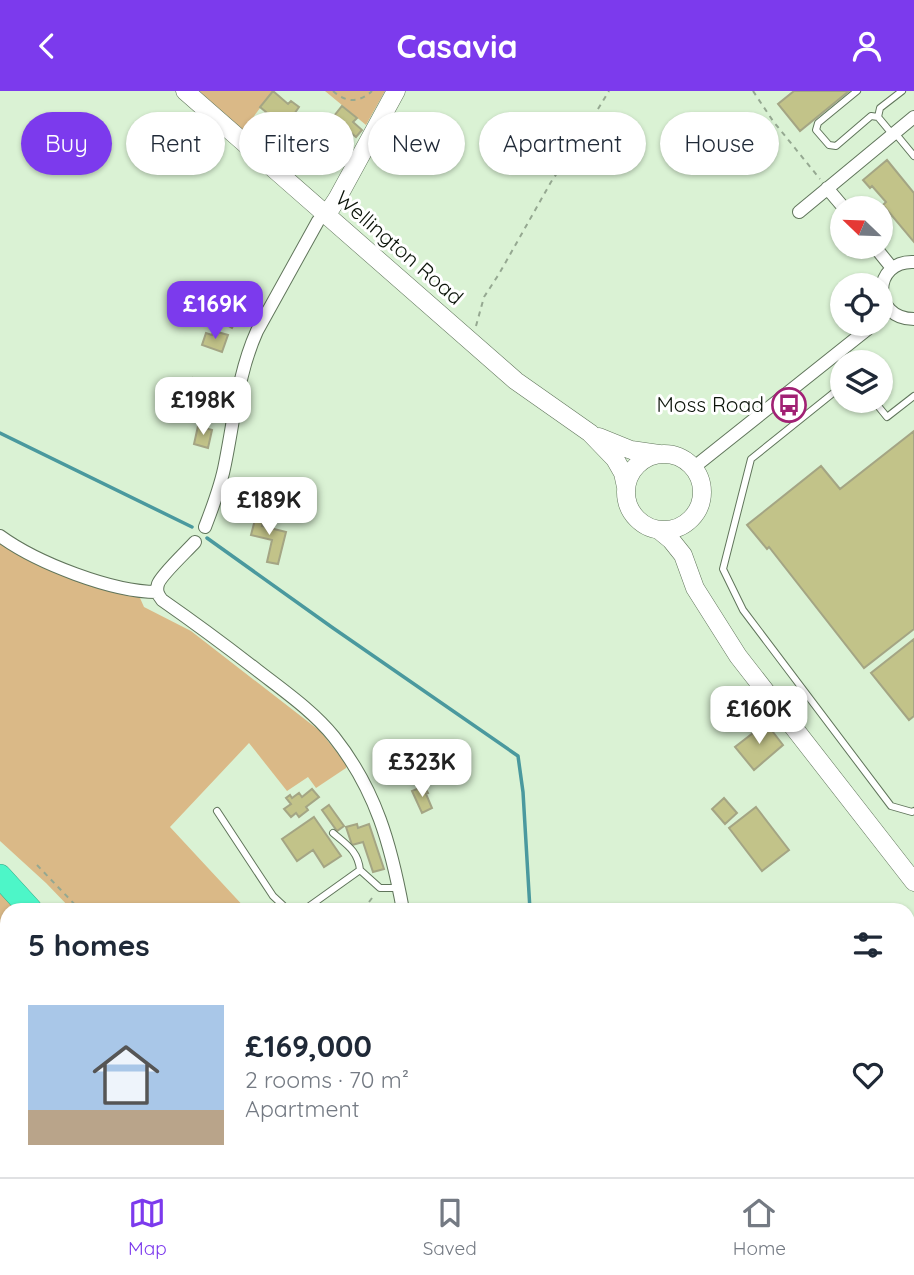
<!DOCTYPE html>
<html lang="en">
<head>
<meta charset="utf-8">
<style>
  :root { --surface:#fff; --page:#f2f2f3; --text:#1f2937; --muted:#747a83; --line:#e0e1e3; --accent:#7c3aed }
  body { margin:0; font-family:Quicksand,sans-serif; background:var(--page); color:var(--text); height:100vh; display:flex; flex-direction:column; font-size:26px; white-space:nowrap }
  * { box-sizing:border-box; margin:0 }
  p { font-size:23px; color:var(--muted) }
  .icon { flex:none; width:38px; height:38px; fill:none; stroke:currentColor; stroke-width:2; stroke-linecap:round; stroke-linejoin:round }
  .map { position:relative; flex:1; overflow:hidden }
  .panel { position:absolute; left:0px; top:812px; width:915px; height:275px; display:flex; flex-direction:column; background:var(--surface); border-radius:21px 21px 0 0; box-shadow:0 2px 5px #0004 }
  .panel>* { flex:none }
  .banner { position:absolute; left:21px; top:21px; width:873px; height:63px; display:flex; gap:14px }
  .needle { width:46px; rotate:293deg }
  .controls { position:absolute; left:830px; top:105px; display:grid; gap:14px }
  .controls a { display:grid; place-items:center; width:63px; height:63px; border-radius:50%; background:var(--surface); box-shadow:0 2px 5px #0004; font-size:35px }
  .price { position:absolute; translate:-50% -60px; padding:0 16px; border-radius:14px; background:#fff; color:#222; font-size:23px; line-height:46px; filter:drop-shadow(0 2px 4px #0008) }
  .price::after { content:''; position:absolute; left:50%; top:42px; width:21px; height:16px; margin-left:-10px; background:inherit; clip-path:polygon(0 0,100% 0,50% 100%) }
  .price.active { background:var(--accent); color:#fff }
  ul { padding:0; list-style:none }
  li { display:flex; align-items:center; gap:21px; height:175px; padding:0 28px }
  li+li { border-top:2px solid var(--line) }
  li span { display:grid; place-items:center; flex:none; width:196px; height:140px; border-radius:0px; color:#555 }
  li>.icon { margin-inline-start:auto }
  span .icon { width:84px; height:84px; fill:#fffc; stroke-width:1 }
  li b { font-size:30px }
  h2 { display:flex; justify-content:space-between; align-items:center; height:84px; padding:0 28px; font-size:30px }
  .tag { padding:0 24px; border-radius:32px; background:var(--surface); box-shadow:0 2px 5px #0004; font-size:24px; line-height:63px }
  .tag.active { background:var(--accent); color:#fff }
  header { display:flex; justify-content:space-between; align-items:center; height:91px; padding:0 28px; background:var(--accent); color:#fff; font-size:32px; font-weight:800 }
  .menu { display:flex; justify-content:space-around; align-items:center; height:98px; border-top:2px solid var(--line); background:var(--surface); font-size:19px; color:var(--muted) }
  .menu a { display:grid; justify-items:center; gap:4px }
  .menu .active { color:var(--accent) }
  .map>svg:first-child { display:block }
  .green { fill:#dab987 }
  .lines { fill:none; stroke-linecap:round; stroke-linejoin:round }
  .stream { stroke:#4a999e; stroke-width:3.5 }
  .building { fill:#c2c389; stroke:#a4a584; stroke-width:2 }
  .lane-casing { stroke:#60755b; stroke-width:8 }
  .street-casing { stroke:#60755b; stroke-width:14 }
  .secondary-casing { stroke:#60755b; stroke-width:19 }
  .primary-casing { stroke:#36a786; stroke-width:21 }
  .highway-casing { stroke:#36a786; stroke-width:24 }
  .path { stroke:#95a891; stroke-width:2; stroke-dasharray:5 5; stroke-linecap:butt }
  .lane { stroke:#fff; stroke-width:6 }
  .street { stroke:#fff; stroke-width:12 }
  .secondary { stroke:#fff; stroke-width:18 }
  .primary { stroke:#94fade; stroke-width:19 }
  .highway { stroke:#4df6c8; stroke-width:23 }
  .labels { text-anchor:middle; stroke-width:6; stroke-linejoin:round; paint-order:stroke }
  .street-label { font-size:21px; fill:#0c140a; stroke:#fff }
  .poi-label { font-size:21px; fill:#0c140a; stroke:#fff; text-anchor:end }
</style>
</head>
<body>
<header><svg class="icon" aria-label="back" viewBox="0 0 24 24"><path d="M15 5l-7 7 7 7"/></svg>Casavia<svg class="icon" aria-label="person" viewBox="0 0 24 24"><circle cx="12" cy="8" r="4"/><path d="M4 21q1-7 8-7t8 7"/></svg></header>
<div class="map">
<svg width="914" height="1086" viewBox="0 0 914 1086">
  <rect width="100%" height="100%" fill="#daf2d4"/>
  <path class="green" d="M198,0H273L245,37L248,40L245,43Z
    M325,0H385L366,34Z
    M0,451L140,507L144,516L191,540L320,640L347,674L346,677L316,697L308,686L287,700L249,652L170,736L247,819H72L46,792L0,750Z
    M0,800L18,819H7V881L0,876Z
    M0,923L7,928V976L0,972Z"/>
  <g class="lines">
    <path class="stream" d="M0,342L192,436
      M207,447L333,537L518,665L523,701L530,819
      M548,1080L549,1086"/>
  </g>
  <path class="building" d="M273,0L288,13L291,10L299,16L292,26L288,23L278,35L264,24L266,21L260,16Z
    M794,0H849L800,40L778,13Z
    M342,15L357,27L353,31L362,39L356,46L344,36L346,34L334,25Z
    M295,23L305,32L310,27L320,36L301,57L291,48L294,45L283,36Z
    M323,44L333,52L326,60L332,65L320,79L305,66Z
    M887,69L914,102V151L883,114L886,111L872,95L870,97L863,89Z
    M233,204L246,210L232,237L223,232L227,224L223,222Z
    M214,240L228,244L222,261L202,254L206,242L212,244Z
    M193,287L215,292L211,308L190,303Z
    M198,305L211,308L210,314H213L212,320L196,316Z
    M198,335L212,339L208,357L194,353Z
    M914,340V538L864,577L769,456L767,458L747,434L821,375L840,398Z
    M229,394L250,400L246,413L226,407Z
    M258,417L266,419L262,435L286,441L278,473L267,471L272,449L251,444Z
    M914,548V625L909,629L871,582Z
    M766,632L783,654L754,679L735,656Z
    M424,695L428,702L426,703L432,717L422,722L412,700Z
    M312,698L319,706L306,716L308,719L299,726L296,722L291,726L284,718L291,713L286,707L290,704L292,707L299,702L302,706Z
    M724,707L737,722L725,733L712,718Z
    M329,714L344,735L337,740L322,719Z
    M756,716L789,759L762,780L729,737Z
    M314,726L341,765L324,776L313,759L297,770L282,748Z
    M357,733L358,737L369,733L384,778L373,781L363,751L352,754L346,736Z"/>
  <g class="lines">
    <g class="lane-casing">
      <path id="lane" d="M857,0L818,32L816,39L829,54L836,55L871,25L878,26
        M878,26L880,17L902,0
        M878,26L893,44
        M895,42L914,65
        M842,295L751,368L723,478L743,519L891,715L912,721L914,720
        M874,310L887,326L914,305
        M217,720L273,805L288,819
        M333,742C347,754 358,760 360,779
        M304,819L360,779L380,797H399"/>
    </g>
    <g class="street-casing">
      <path id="street" d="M827,97L844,117
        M799,121L914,26
        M875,156L892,177
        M914,171C872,169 871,228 914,228
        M693,377L874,233
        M205,436C213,415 221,395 225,373C234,329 238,282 257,240L318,130L325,123
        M0,445C37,472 112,501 157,501
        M195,451C187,460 161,484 158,493C156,500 158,504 162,509C195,532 226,555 257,579C284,600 313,620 334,646C376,699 391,754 403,819
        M455,1080L456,1086"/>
    </g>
    <g class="secondary-casing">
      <path id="secondary" d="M185,0L516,290L590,342L615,368L623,382L626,396
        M325,123L331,117L337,108L396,0
        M599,346L631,359L659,363
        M626 401a38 38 0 1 1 76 0a38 38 0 1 1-76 0Z
        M660,440L671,449L683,464L695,497L738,565L914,791"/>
    </g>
    <g class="primary-casing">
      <path id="primary" d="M0,887L7,892
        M0,912L7,917
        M204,1080L210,1086
        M234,1080L241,1086"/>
    </g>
    <g class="highway-casing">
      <path id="highway" d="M0,785L31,819
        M0,983L7,987
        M142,1080L150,1086
        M268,1080L274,1086"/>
    </g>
    <path class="path" d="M333,0C346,12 359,12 372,0
      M753,0L773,30L820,88
      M476,235L484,206L499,183L551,91L576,54L609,0
      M37,774L80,819
      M363,819L375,803"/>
    <use href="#lane" class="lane"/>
    <use href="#street" class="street"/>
    <use href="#secondary" class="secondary"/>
    <use href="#primary" class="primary"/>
    <use href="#highway" class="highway"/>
  </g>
  <defs>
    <g id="bus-ring" transform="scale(1.75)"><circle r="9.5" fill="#fff" stroke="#a12174" stroke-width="1.5"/><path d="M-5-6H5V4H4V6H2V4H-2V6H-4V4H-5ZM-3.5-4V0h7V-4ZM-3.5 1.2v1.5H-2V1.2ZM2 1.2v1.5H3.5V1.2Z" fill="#a12174"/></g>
  </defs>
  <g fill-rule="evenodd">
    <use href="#bus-ring" x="789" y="314"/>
  </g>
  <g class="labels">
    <g class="street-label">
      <text transform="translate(399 157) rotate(41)" y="7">Wellington Road</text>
    </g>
    <g class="poi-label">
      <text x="764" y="321">Moss Road</text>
    </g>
  </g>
</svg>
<div class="controls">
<a><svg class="needle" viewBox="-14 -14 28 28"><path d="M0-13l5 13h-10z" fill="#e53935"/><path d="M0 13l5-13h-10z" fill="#747a83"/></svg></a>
<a><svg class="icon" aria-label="locate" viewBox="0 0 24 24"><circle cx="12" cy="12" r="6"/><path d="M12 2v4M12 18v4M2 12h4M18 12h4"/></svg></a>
<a><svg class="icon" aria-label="layers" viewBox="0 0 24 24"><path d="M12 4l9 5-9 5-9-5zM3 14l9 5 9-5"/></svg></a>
</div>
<b class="price active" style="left:215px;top:250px">£169K</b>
<b class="price" style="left:203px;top:346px">£198K</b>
<b class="price" style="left:269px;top:446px">£189K</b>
<b class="price" style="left:759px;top:655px">£160K</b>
<b class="price" style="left:422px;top:708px">£323K</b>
<div class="banner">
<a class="tag active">Buy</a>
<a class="tag">Rent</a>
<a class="tag">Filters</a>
<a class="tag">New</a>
<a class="tag">Apartment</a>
<a class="tag">House</a>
</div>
<section class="panel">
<h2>5 homes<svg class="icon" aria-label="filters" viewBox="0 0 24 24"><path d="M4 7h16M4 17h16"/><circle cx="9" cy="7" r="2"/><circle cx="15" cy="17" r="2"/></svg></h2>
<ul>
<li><span style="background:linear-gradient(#a9c7e8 75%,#b9a48a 0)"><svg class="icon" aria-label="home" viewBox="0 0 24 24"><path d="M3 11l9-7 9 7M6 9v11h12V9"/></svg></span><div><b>£169,000</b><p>2 rooms · 70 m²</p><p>Apartment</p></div><svg class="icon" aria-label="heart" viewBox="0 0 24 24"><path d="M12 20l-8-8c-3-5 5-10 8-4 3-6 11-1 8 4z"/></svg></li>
</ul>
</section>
</div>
<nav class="menu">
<a class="active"><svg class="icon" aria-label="map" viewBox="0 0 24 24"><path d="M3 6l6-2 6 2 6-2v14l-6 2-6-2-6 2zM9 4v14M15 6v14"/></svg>Map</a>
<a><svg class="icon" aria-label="saved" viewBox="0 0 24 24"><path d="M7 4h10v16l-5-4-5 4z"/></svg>Saved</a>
<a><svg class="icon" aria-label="home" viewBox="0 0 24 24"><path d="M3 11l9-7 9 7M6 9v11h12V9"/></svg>Home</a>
</nav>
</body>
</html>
